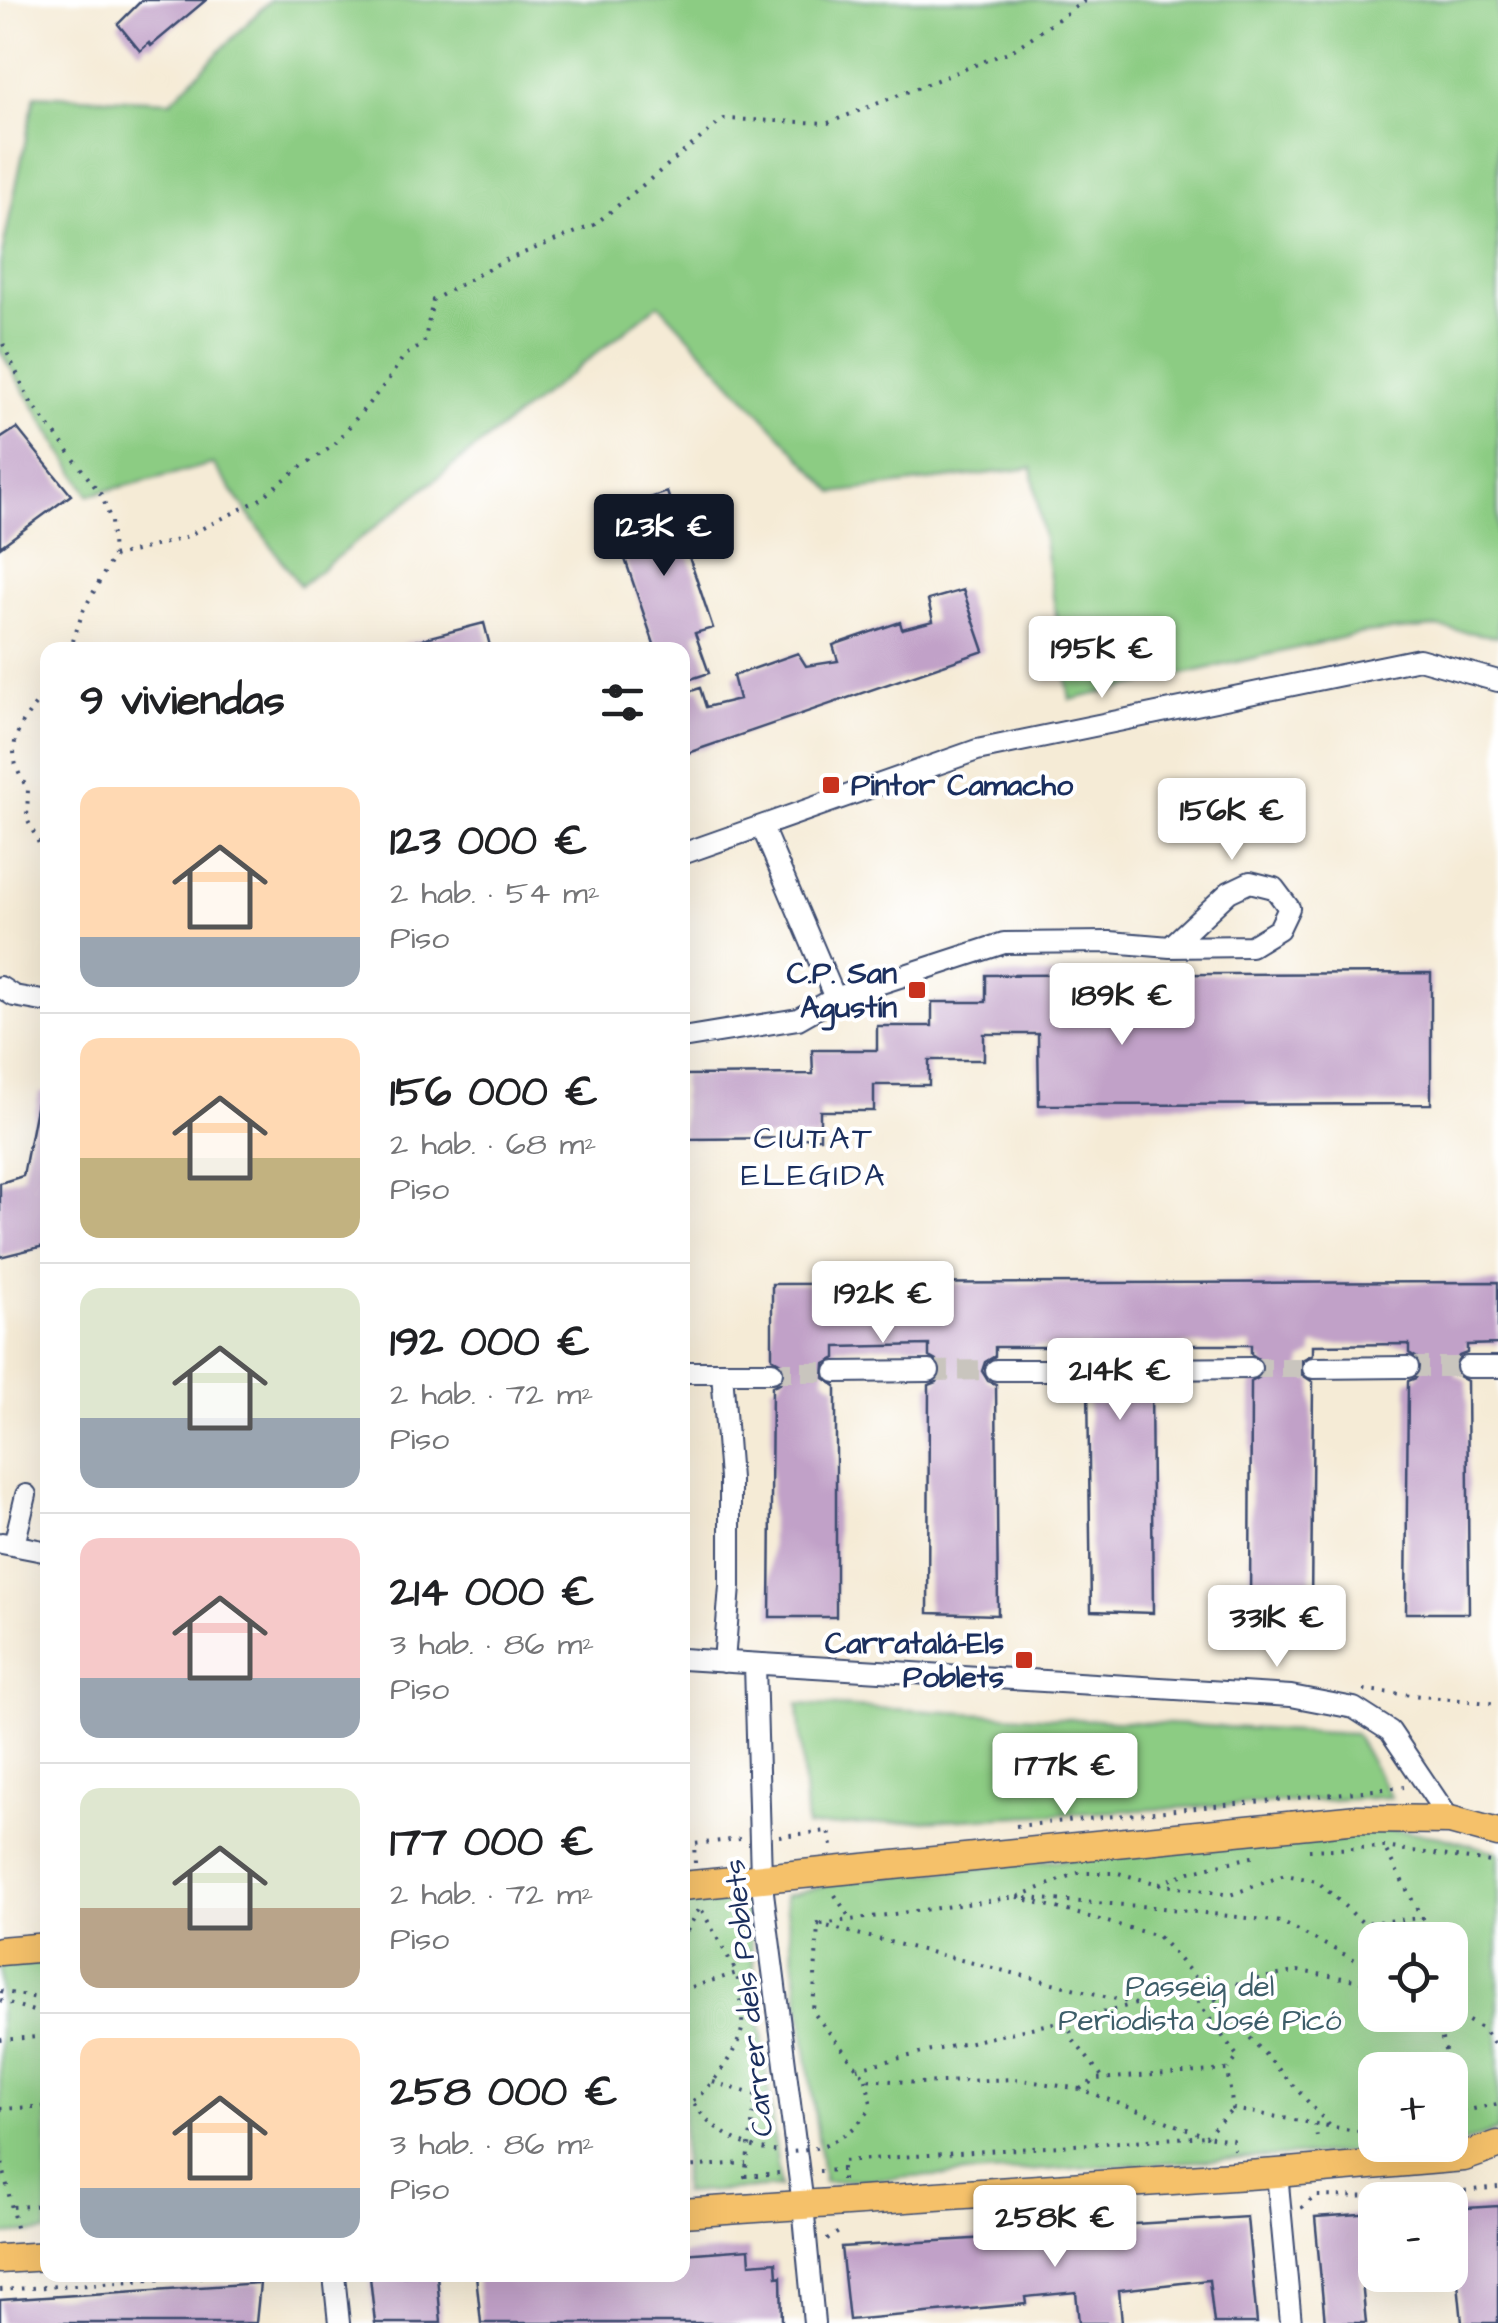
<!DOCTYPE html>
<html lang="es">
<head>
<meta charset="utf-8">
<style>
  :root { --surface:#fff; --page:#f2f2f2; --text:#202124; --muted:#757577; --line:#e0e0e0; --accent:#111827 }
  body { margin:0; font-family:"Architects Daughter",sans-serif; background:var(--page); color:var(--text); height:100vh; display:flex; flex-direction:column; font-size:38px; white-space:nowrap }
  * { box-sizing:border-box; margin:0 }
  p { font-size:32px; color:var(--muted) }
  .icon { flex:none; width:55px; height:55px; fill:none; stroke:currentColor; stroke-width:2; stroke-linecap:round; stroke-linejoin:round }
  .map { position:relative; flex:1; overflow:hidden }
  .drawer { position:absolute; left:40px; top:642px; width:650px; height:1640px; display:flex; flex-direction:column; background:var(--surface); border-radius:20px; box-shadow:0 10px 40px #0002 }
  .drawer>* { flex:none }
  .buttons { position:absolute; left:1358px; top:1922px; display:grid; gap:20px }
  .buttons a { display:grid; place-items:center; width:110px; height:110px; border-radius:20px; background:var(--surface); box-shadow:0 10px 40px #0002; font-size:50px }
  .price { position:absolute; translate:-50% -85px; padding:0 22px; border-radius:10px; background:#fff; color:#222; font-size:32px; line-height:65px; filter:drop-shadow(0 2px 5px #0008) }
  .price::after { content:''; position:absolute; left:50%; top:60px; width:30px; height:22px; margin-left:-15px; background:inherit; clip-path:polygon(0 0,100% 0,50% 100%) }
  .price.on { background:var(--accent); color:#fff }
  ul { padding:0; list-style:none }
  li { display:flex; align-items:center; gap:30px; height:250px; padding:0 40px }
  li+li { border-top:2px solid var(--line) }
  li span { display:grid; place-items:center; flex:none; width:280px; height:200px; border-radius:20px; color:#555 }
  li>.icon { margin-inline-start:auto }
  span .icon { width:120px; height:120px; fill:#fffc; stroke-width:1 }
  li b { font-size:42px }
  h2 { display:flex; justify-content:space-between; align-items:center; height:120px; padding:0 40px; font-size:42px }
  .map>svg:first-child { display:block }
  .green { fill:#8ccc83; stroke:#547e70; stroke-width:2.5; fill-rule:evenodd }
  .building { fill:#c1a1c8 }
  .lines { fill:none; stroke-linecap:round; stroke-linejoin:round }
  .minor-tunnel { stroke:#c9c5be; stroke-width:20; stroke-dasharray:20 10; stroke-linecap:butt }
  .minor-casing { stroke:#3c4b70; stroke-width:24 }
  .major-casing { stroke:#3c4b70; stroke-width:31 }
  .path { stroke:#3c4b70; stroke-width:4; stroke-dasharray:2.5 8; stroke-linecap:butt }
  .minor { stroke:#fff; stroke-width:20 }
  .major { stroke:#f5c16b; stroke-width:28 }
  .path-bridge { stroke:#3c4b70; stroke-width:4; stroke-dasharray:2.5 8; stroke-linecap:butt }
  .poi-dot { fill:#c8321e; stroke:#fff; stroke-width:4 }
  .labels { text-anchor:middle; stroke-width:8; stroke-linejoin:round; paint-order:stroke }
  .poi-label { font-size:30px; font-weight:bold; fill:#1b2f5e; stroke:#fff; text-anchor:end }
  .park-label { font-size:30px; fill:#3d5e69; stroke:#fff }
  .street-label { font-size:30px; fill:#1b2f5e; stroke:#fff }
  .neighbourhood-label { font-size:32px; letter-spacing:2.5px; fill:#1b2f5e; stroke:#fff }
</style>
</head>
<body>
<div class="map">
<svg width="1498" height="2323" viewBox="0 0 1498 2323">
  <rect width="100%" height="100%" fill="#fff"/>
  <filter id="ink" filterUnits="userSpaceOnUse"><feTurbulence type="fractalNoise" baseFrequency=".01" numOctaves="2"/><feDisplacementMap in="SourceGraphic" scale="20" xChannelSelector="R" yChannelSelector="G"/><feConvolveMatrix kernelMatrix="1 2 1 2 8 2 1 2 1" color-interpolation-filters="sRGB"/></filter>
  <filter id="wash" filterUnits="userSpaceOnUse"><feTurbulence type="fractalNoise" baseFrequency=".0048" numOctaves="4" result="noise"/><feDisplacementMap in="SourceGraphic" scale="40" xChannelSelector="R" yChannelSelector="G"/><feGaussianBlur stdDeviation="2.25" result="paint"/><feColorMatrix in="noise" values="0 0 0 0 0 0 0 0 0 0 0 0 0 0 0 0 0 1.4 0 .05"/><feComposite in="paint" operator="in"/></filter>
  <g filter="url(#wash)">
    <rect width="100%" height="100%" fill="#f5ebd6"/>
    <path class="green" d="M270,0H1498V637L1436,627L1363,633L1070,700L1032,468L834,493L659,304L300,586L213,464L89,495L0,351V264L35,95L171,101Z
      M798,1704L1355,1734L1391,1797L807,1827Z
      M1396,1830L1440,1836L1498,1852V2130L1451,2147L824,2182L785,1896L843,1881L1345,1832ZM1375,1940H1450V2015H1375ZM1375,2070H1450V2145H1375Z
      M745,1892L780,2187L683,2193V1899Z
      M47,1961V2232L0,2235V1966Z"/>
    <g id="blocks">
      <path class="building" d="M142,0H206L151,46L149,43L140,51L118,24Z
        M17,428L71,495L0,547V439Z
        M667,492L713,628L695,633L709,673L682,682V650H675L673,645L656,650L609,512Z
        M963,590L984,651L682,755V694L700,688L706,707L739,699L733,676L798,653L806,666L838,661L833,645L900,622L902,629L933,621L928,600Z
        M484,623L491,650H404L403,644Z
        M1431,973V1104L1039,1105L1038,1034H984V1060H929V1085H874V1111H820V1138L682,1139V1075L813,1074L812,1050H877V1026H932V1002H986V975Z
        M39,1092H48V1245L0,1257V1183L23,1176Z
        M1498,1282V1344L1467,1345V1353L1459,1356L1453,1366L1456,1375L1467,1381L1469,1613H1406L1408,1381L1416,1378L1422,1368L1419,1359L1409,1353V1344L1313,1345V1354L1302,1360L1301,1374L1313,1382L1311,1610L1250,1611L1251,1382L1262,1376L1263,1362L1251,1354V1345H1151V1355L1143,1358L1137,1368L1140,1377L1151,1383L1153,1613L1091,1611L1088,1384L1100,1376L1099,1362L1088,1356V1347H995V1356L985,1362L982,1371L988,1381L996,1384L998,1615L928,1613L929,1385L937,1382L943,1372L940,1363L929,1357V1345L836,1347V1358L825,1364L824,1378L836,1386V1617H770L772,1386L780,1383L786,1373L783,1364L772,1358V1284Z
        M1498,2206V2323H1462L1456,2262L1450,2263V2209Z
        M1375,2213V2270L1361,2271L1366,2323H1325L1315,2217Z
        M1247,2217L1257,2323H1214L1209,2280L1119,2290L1122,2323H1079L1076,2292L1025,2297L1026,2304L849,2320L841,2247L1071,2233L1070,2228Z
        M749,2249L750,2264L776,2262L777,2277L781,2276L782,2323H481L476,2275H682V2254Z
        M437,2275L441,2323H375L370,2277Z
        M260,2283L256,2323H0V2300Z"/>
    </g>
  </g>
  <g filter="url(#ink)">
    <use href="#blocks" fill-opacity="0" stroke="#3c4b70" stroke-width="2.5"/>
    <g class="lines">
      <path class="minor-tunnel" d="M1408,1367H1467
        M1251,1368H1313
        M1088,1370L1151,1369
        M929,1371L996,1370
        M772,1372H836"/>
      <g class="minor-casing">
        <path id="minor" d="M762,827L835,998
          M682,854L977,750L1419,659L1498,681
          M0,987L14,996L48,1002
          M682,1038L798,1019L835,998L1004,943L1110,942L1170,947L1251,946L1279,929L1289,908L1274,888L1250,882L1229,892L1170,947
          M1467,1367H1498
          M1313,1368L1408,1367
          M1151,1369L1251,1368
          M996,1370H1088
          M682,1372H722L730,1479V1586L724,1662
          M722,1372H772
          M836,1372L929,1371
          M2,1543L48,1552
          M14,1545L26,1495
          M682,1659L1291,1696L1354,1708L1390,1731L1450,1820
          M755,1665L761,1877L803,2205L814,2323
          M1277,2173L1291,2323
          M334,2275L339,2323"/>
      </g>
      <g class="major-casing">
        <path id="major" d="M682,1886L1358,1819L1450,1820L1498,1833
          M0,1951L48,1947
          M682,2213L1277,2173L1464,2157L1498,2145
          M0,2259L48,2256"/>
      </g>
      <path class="path" d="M3,344L30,401L102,496L111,521L113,557L83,611L70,650
        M113,557L181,539L259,500L295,471L333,446L386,383L404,356L424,344L433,300L501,262L594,225L724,119L828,123L1013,50L1086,0
        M48,688C18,726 0,748 28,789L27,819L48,862
        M1364,1690L1498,1704
        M1016,1826L1404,1787
        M779,1836L829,1831L832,1846
        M1309,1850L1384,1847L1498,1863
        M695,1863L694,1844L740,1839
        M1159,1884L1230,1895L1285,1875L1317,1881L1363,1923L1422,1918L1384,1847
        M835,1895L851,1920
        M1017,1897L1158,1936L1330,2126
        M1026,1898L1153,1907L1281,1922L1375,1970
        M821,1924L1017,1897L1078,1873H1118L1159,1884L1189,1872L1260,1855
        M682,1940L700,1907L737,1973
        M682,1990L737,1973C739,1991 743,2010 742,2028C740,2049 702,2103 682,2106
        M0,1991L48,2000
        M1191,1993L1238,2057L1228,2069
        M0,2000L48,2016
        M1136,2004L818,1924L813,2012L866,2079L918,2083L1015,2079L1080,2089L1206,2136L1233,2109
        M1450,2011L1483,2029L1498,2050
        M1422,2015L1440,2032L1462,2112L1450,2115
        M1066,2021L1074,2041L1104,2079
        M0,2040L48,2036
        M857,2068L1136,2004L1298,1971L1356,1980L1375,1988
        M866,2079L872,2108
        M713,2082L756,2095L745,2176L749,2184
        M1080,2089L1096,2079L1227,2070L1233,2109L1356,2131L1375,2130
        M0,2109L48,2106
        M1463,2111L1498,2104
        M1315,2124L1318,2144
        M0,2153L17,2232
        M682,2167L746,2163
        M819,2171L842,2170
        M745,2176L780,2173
        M842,2180V2161L1206,2136L1233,2140L1234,2150
        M13,2207L48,2205
        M1301,2208L1316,2196L1411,2197L1498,2187
        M827,2240L843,2229
        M0,2290L223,2275"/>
      <use href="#minor" class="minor"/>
      <use href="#major" class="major"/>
      <path class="path-bridge" d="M694,2104C729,2154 801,2168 850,2131C858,2125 865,2115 872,2108"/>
    </g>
  </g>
  <g class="poi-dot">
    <rect x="821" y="775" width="20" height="20" rx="5"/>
    <rect x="907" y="980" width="20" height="20" rx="5"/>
    <rect x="1014" y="1650" width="20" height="20" rx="5"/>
  </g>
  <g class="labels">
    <g class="poi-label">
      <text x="851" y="795" text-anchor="start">Pintor Camacho</text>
      <text x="897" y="983">C.P. San<tspan x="897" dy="34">Agustín</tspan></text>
      <text x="1004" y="1653">Carratalá-Els<tspan x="1004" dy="34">Poblets</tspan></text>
    </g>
    <g class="park-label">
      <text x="1200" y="1996">Passeig del<tspan x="1200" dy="34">Periodista José Picó</tspan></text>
    </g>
    <g class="street-label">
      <text transform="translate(748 1998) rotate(-96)" y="10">Carrer dels Poblets</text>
    </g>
    <g class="neighbourhood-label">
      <text x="814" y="1148">CIUTAT<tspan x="814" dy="37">ELEGIDA</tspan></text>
    </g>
  </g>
</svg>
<div class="buttons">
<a><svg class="icon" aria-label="locate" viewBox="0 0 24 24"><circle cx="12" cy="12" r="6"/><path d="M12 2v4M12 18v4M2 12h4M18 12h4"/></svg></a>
<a>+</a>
<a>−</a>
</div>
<b class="price on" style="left:664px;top:579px">123K €</b>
<b class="price" style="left:1102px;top:701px">195K €</b>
<b class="price" style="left:1232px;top:863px">156K €</b>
<b class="price" style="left:1122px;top:1048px">189K €</b>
<b class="price" style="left:883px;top:1346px">192K €</b>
<b class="price" style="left:1120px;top:1423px">214K €</b>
<b class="price" style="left:1277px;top:1670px">331K €</b>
<b class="price" style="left:1065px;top:1818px">177K €</b>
<b class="price" style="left:1055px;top:2270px">258K €</b>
<section class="drawer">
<h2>9 viviendas<svg class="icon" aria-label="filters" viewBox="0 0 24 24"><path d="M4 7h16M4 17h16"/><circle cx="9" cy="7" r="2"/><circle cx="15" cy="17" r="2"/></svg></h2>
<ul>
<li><span style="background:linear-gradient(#ffd9b3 75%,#9aa5b1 0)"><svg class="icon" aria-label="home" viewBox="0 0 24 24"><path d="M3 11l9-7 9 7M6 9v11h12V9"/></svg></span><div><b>123 000 €</b><p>2 hab. · 54 m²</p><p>Piso</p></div></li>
<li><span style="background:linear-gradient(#ffd9b3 60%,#c2b280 0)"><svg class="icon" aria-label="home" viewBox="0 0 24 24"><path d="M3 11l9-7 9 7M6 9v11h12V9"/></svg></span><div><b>156 000 €</b><p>2 hab. · 68 m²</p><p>Piso</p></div></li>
<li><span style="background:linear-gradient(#dfe7d0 65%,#9aa5b1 0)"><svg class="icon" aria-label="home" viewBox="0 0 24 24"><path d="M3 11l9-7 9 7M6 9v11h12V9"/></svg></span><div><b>192 000 €</b><p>2 hab. · 72 m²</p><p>Piso</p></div></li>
<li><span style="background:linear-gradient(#f6c9c9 70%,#9aa5b1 0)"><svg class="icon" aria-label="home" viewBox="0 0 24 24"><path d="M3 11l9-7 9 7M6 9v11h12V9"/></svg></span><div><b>214 000 €</b><p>3 hab. · 86 m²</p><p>Piso</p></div></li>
<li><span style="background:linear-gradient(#dfe7d0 60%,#b9a48a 0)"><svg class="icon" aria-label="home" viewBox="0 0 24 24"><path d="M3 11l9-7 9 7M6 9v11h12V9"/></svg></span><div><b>177 000 €</b><p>2 hab. · 72 m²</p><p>Piso</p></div></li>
<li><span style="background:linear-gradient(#ffd9b3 75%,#9aa5b1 0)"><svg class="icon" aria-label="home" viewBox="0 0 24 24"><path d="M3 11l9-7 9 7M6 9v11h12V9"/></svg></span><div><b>258 000 €</b><p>3 hab. · 86 m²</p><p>Piso</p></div></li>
</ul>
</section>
</div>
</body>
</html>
